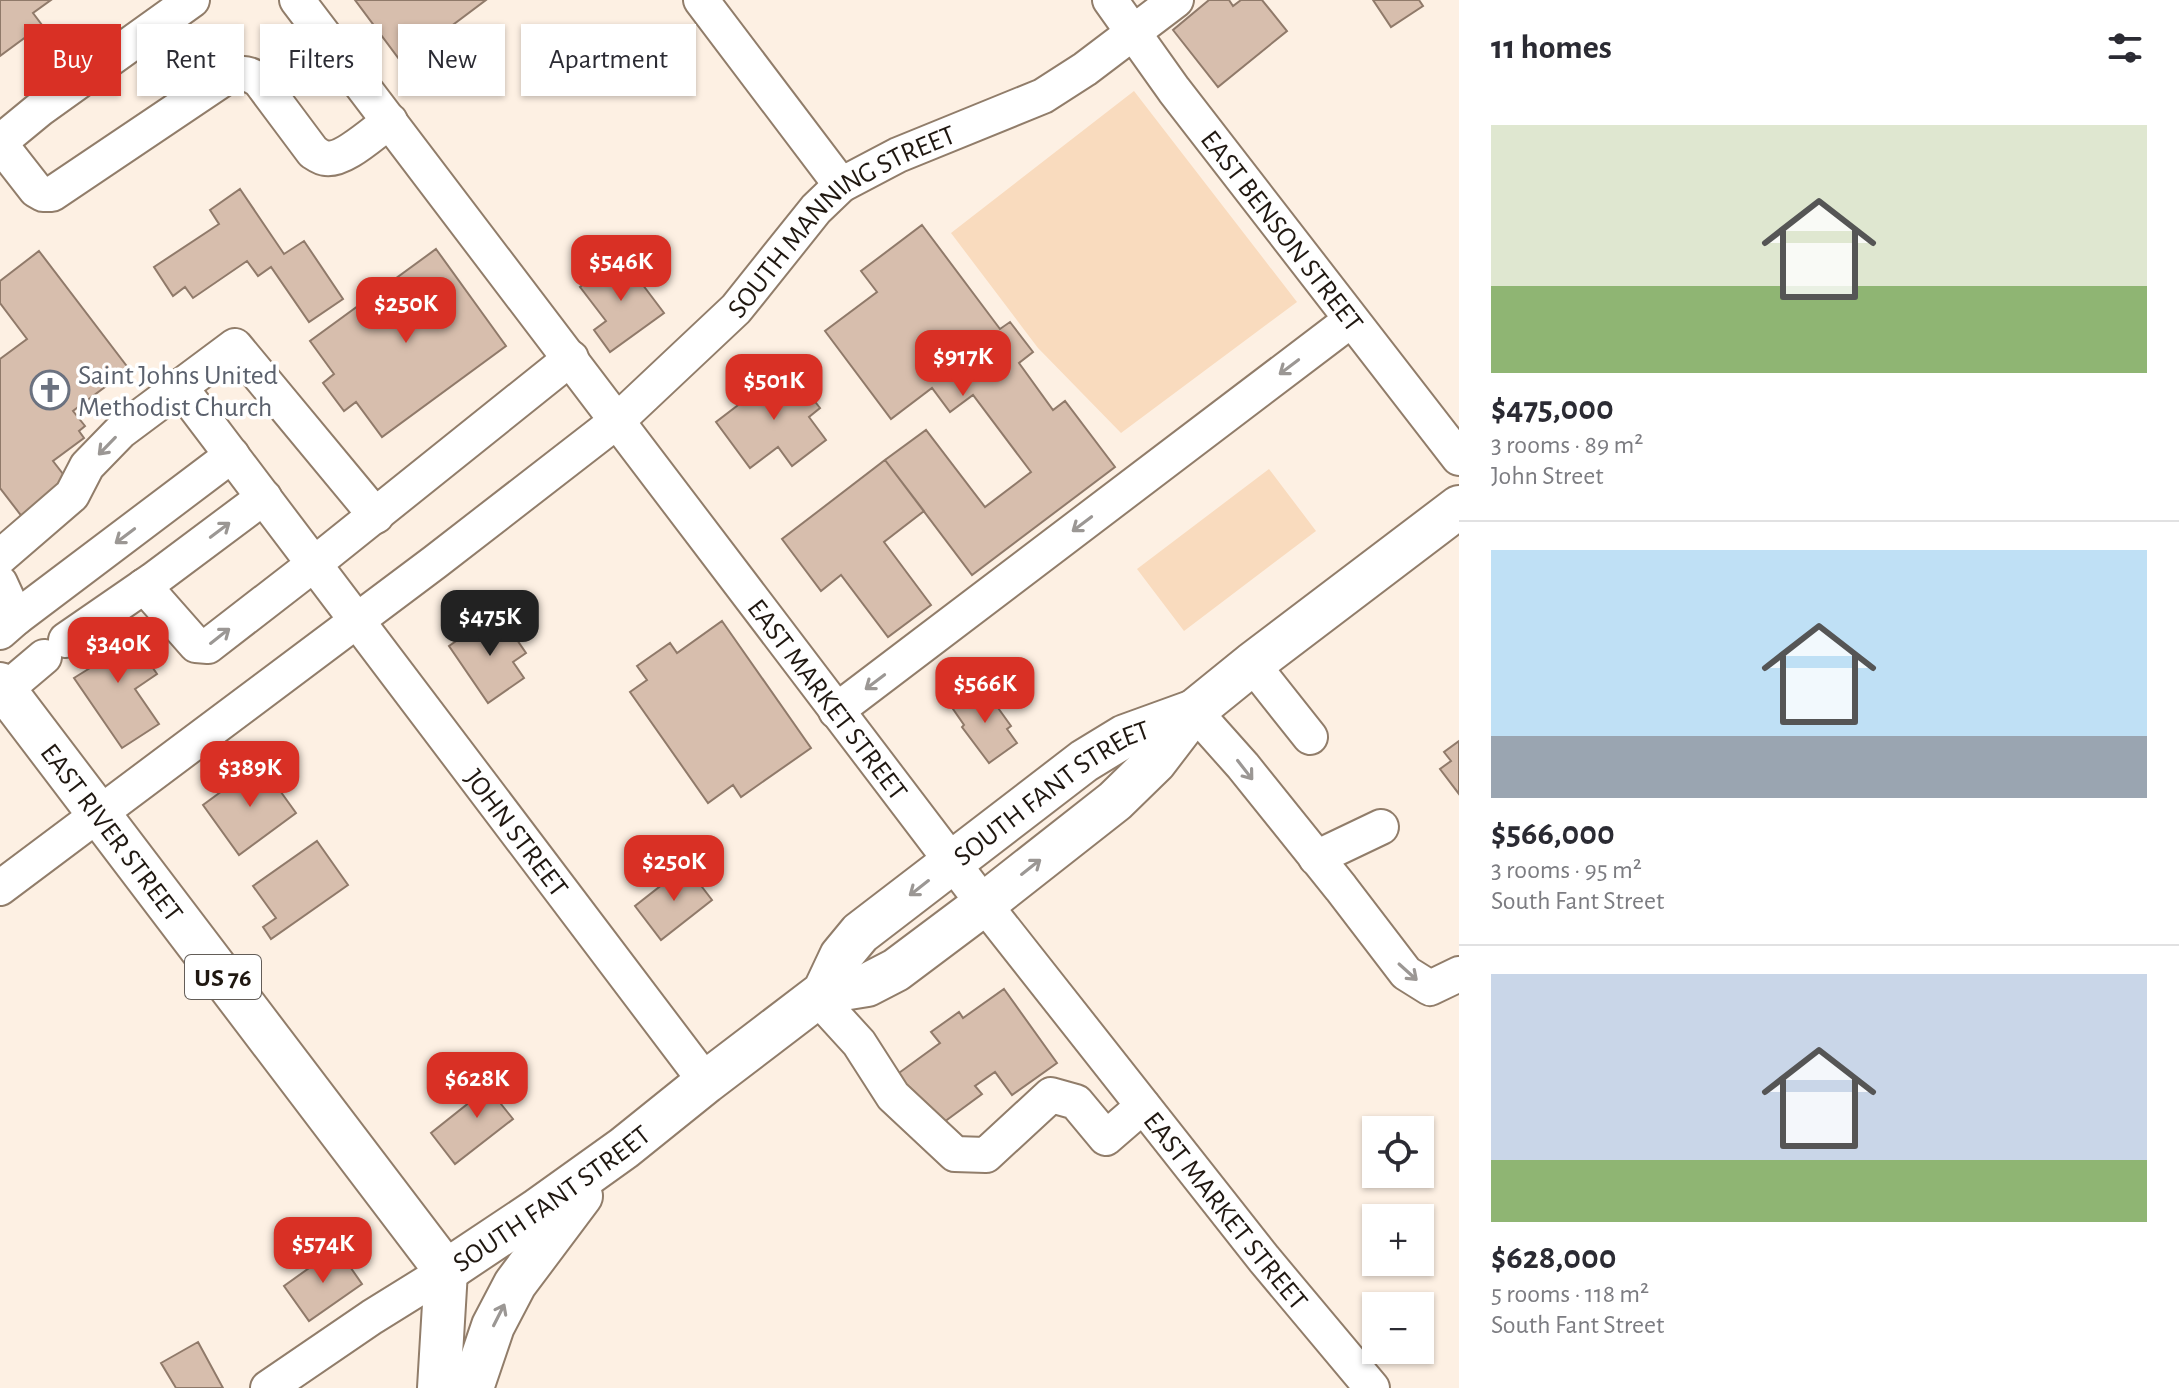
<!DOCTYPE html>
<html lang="en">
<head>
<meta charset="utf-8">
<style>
  :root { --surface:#fff; --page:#f7f7f7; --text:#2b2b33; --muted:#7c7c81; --line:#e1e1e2; --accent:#d93025 }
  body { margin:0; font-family:"Alegreya Sans",sans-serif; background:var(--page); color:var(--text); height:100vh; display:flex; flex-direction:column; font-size:30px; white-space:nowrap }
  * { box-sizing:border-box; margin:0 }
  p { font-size:26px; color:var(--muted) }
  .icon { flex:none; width:44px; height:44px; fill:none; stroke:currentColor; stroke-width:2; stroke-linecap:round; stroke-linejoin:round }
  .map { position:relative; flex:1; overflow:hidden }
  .sheet { display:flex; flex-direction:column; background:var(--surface); width:720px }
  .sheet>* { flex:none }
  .guide { position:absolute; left:24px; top:24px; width:760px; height:72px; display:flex; gap:16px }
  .fabs { position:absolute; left:1362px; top:1116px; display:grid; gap:16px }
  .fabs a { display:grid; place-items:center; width:72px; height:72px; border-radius:0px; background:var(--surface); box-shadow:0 2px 6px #0004; font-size:40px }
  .price { position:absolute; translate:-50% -68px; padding:0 18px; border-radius:16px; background:var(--accent); color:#fff; font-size:26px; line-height:52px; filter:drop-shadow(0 2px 4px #0008) }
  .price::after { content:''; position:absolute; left:50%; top:48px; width:24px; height:18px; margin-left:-12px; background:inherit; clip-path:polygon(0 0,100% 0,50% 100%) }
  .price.current { background:#222; color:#fff }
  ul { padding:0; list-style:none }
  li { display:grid; align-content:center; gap:16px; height:424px; padding:0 32px }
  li+li { border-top:2px solid var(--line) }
  li span { display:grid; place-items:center; height:248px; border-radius:0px; color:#555 }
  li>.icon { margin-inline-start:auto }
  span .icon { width:144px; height:144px; fill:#fffc; stroke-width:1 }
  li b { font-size:34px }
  h2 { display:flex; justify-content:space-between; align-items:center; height:96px; padding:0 32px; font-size:34px }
  .chip { padding:0 28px; border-radius:0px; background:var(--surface); box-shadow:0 2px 6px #0004; font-size:28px; line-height:72px }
  .chip.current { background:var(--accent); color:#fff }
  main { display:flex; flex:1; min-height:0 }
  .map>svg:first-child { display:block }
  .green { fill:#f9dbbe }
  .building { fill:#d7bead; stroke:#907a6a; stroke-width:2 }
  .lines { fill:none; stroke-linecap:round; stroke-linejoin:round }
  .minor-casing { stroke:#917d6a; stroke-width:38 }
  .major-casing { stroke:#917d6a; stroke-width:46 }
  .minor { stroke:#fff; stroke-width:34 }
  .major { stroke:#fff; stroke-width:42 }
  .oneway { stroke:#9b9794 }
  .labels { text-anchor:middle; stroke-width:7; stroke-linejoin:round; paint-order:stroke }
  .shield { fill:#fff; stroke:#635d58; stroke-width:2 }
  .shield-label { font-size:26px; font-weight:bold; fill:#201811 }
  .street-label { font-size:28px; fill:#201811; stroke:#fff }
  .worship-label { font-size:28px; fill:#5b616d; stroke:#fff; text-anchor:start }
</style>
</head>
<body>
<main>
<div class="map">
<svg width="1459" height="1388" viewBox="0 0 1459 1388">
  <rect width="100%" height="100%" fill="#fdf0e3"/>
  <path class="green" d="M1134,91L1297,302L1121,433L1038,348L951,233Z
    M1269,469L1316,531L1184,631L1137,569Z"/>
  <path class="building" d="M0,0H51L33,13L42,25L0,56Z
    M355,0H486L402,63Z
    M1209,0H1229L1233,6L1241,0H1262L1287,31L1218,87L1173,30Z
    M1373,0H1419L1423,6L1391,27Z
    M240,189L284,254L304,241L343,299L309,322L271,267L258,276L247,261L193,298L185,287L173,296L154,267L219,224L210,210Z
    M922,225L1000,329L1010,322L1033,352L1019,363L1053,410L1065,401L1115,467L972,575L885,460L926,430L985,507L1031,472L973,395L950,412L932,388L891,419L825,331L877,292L861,271Z
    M436,249L506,346L382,437L356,402L344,411L323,383L334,374L310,341Z
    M39,251L129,369L73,411L85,426L79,431L84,438L53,461L70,483L23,518L0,488V359L27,339L0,303V281Z
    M621,256L664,313L610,352L594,330L606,321L580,287Z
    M788,367L820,408L809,417L826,440L792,466L778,447L750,468L716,422Z
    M885,460L924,511L884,542L931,605L888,637L841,575L821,591L782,539Z
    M500,615L526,653L513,662L524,678L488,703L449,646L478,626L480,629Z
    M722,621L811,748L741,797L733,785L708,803L630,692L647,680L637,666L670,643L677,653Z
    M122,623L157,674L135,689L159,724L122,748L74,678L90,668L80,652Z
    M983,687L1011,726L1007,729L1017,743L989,763L962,727L964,725L953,709Z
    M1459,741V794L1440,769L1451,761L1444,752Z
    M260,763L296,813L239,855L203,805Z
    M317,841L348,885L271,939L263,927L276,918L253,886Z
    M686,866L712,900L661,940L635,906Z
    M1004,989L1057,1063L1012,1095L995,1072L975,1086L982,1094L940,1125L892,1078L940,1043L931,1032L959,1012L963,1018Z
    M509,1071L522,1087L501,1104L513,1119L455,1164L431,1133Z
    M337,1248L362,1284L309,1321L284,1286Z
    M198,1342L223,1388H176L161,1363Z"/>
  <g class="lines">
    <g class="minor-casing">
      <g id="minor">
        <path id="s1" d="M297,0L984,904L1264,1259L1372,1388"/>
        <path d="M701,0L841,185"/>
        <path id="s2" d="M1110,0L1174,90L1459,458"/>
        <path d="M0,142L40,109L192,0"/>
        <path d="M0,144L36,190L43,194H52L223,79C237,72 247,71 260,81L313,152C316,154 322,158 325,158C343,162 375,131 390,121"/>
        <path id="s3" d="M571,358L314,564L706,1082"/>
        <path d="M0,557L72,495L87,466L121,431L235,346L376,516"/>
        <path d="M0,583L16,618L0,632"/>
        <path d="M144,586L196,645L208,646L314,564L180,387"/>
        <path d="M16,618L232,455"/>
        <path d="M66,640L153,580L264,497"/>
        <path d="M1252,664L1310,737"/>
        <path d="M5,690L44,657"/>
        <path d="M836,711L1351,320"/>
        <path d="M1194,711L1243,766L1341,888L1406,973L1430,988L1459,974"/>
        <path d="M1316,858L1381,827"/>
        <path id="s4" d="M0,888L435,562L617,421L736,309L816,209L841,185L898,155L1043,96L1085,69L1176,0"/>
        <path d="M817,997L859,1043L893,1096L955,1154L986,1155L1051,1095L1076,1102L1106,1138L1143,1106"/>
        <path d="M268,1388L372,1317L446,1271"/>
      </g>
    </g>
    <g class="major-casing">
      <g id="major">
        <path id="s5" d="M0,684L446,1271L439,1388"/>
        <path d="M824,992L867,985L896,970L984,904L1115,801L1155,762L1194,711L1252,664L1459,507"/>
        <path id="s6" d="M446,1271L536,1211L624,1148L706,1082L824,992L841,956L860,933L1084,761L1125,736L1194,711"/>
        <path d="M472,1388L493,1326L515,1284L581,1196"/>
      </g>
    </g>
    <use href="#minor" class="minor"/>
    <use href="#major" class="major"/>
  </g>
  <defs><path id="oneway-shaft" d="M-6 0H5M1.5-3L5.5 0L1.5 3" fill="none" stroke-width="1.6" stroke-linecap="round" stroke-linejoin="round" transform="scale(2)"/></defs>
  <g class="oneway">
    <use href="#oneway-shaft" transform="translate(1289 367) rotate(143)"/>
    <use href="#oneway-shaft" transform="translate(107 446) rotate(134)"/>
    <use href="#oneway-shaft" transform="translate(1082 524) rotate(143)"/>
    <use href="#oneway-shaft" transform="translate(220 530) rotate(-37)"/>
    <use href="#oneway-shaft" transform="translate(125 536) rotate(143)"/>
    <use href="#oneway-shaft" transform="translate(220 636) rotate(-38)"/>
    <use href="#oneway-shaft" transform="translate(875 682) rotate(143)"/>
    <use href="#oneway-shaft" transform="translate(1245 770) rotate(52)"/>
    <use href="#oneway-shaft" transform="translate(1031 867) rotate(-38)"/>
    <use href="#oneway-shaft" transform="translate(919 888) rotate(142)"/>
    <use href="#oneway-shaft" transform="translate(1408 972) rotate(42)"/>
    <use href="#oneway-shaft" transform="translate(499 1315) rotate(-63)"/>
  </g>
  <defs>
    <g id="church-ring" transform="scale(2)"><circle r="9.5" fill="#fff" stroke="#6b7280" stroke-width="1.5"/><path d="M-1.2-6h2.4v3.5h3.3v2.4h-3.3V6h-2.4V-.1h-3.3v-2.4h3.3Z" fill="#6b7280"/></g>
  </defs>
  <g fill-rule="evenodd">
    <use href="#church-ring" x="50" y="390"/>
  </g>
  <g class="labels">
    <rect class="shield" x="185" y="955" width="76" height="44" rx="6"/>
    <g class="shield-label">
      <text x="223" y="986">US 76</text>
    </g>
    <g class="street-label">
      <text dy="10" stroke="none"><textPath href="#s4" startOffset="1078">SOUTH MANNING STREET</textPath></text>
      <text dy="10" stroke="none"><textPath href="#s2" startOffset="288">EAST BENSON STREET</textPath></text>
      <text dy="10" stroke="none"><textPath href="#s1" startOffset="878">EAST MARKET STREET</textPath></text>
      <text dy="10" stroke="none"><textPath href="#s6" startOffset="778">SOUTH FANT STREET</textPath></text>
      <text dy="10" stroke="none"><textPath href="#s3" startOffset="666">JOHN STREET</textPath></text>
      <text dy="10" stroke="none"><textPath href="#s5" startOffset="186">EAST RIVER STREET</textPath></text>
      <text dy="10" stroke="none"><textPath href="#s6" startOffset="128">SOUTH FANT STREET</textPath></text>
      <text dy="10" stroke="none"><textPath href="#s1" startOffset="1526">EAST MARKET STREET</textPath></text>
    </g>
    <g class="worship-label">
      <text x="78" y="384">Saint Johns United<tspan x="78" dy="32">Methodist Church</tspan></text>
    </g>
  </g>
</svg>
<div class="fabs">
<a><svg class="icon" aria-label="locate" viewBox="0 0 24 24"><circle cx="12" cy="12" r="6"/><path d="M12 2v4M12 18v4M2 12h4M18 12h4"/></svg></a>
<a>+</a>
<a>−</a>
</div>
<b class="price" style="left:621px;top:303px">$546K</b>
<b class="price" style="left:406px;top:345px">$250K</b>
<b class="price" style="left:963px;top:398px">$917K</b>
<b class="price" style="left:774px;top:422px">$501K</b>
<b class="price current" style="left:490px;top:658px">$475K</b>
<b class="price" style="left:118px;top:685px">$340K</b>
<b class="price" style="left:985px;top:725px">$566K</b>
<b class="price" style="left:250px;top:809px">$389K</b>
<b class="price" style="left:674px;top:903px">$250K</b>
<b class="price" style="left:477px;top:1120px">$628K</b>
<b class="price" style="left:323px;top:1285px">$574K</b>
<div class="guide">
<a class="chip current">Buy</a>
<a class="chip">Rent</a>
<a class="chip">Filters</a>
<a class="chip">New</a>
<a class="chip">Apartment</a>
</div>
</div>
<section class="sheet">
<h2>11 homes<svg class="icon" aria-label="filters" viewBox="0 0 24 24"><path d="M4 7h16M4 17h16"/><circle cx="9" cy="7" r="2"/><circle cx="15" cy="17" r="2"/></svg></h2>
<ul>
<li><span style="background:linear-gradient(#dfe7d0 65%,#8fb573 0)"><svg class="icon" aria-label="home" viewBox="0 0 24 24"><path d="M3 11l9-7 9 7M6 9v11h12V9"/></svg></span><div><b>$475,000</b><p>3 rooms · 89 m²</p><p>John Street</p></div></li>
<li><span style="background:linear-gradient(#bfe0f5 75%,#9aa5b1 0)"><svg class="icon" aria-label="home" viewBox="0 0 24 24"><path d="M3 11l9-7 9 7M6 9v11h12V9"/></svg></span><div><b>$566,000</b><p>3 rooms · 95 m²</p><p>South Fant Street</p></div></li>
<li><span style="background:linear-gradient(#c9d6e8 75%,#8fb573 0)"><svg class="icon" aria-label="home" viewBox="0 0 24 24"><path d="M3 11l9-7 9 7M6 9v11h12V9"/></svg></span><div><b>$628,000</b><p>5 rooms · 118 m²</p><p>South Fant Street</p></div></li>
</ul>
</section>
</main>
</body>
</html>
